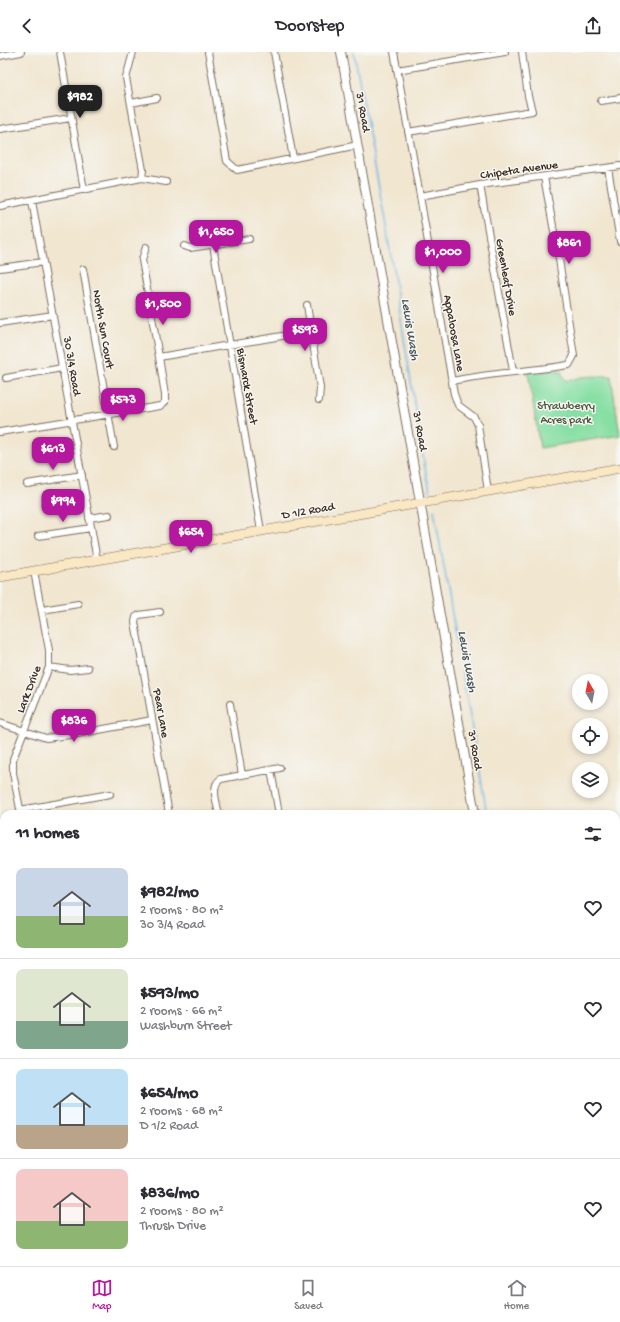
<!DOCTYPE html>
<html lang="en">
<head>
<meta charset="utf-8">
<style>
  :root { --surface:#fff; --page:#f7f7f7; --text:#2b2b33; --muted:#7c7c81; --line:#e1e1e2; --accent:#b5179e }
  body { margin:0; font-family:"Gochi Hand",sans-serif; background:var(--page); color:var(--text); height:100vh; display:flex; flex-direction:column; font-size:15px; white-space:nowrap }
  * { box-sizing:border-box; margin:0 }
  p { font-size:13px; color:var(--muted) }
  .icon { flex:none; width:22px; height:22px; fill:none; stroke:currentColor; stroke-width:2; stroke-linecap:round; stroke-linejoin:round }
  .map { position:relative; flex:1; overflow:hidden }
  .details { position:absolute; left:0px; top:758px; width:620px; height:456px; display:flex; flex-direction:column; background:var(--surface); border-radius:12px 12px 0 0; box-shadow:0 2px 6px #0003 }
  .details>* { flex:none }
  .needle { width:26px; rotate:350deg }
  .tools { position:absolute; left:572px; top:622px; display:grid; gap:8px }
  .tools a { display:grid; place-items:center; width:36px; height:36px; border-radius:50%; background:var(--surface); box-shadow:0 2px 6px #0003; font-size:20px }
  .price { position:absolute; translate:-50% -34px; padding:0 9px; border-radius:8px; background:var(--accent); color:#fff; font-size:13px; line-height:26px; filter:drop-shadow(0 1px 2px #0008) }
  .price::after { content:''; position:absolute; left:50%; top:24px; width:12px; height:9px; margin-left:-6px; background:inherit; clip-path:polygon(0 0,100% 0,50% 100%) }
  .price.on { background:#222; color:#fff }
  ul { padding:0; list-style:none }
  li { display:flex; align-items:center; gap:12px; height:100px; padding:0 16px }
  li+li { border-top:1px solid var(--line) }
  li span { display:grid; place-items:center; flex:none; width:112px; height:80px; border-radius:8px; color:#555 }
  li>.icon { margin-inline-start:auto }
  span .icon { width:48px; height:48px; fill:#fffc; stroke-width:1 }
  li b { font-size:17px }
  h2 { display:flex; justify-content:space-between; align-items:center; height:48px; padding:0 16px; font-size:17px }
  header { display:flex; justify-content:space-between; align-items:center; height:52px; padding:0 16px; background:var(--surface); font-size:18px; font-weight:600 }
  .tabs { display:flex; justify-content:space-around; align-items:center; height:56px; border-top:1px solid var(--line); background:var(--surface); font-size:11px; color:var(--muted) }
  .tabs a { display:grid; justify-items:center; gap:2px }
  .tabs .on { color:var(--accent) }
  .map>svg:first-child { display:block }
  .green { fill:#88dfa4; stroke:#628461 }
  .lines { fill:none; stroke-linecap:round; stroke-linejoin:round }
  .stream { stroke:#6bb5e3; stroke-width:1.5 }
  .minor-casing { stroke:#7b6c5c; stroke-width:8 }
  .tertiary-casing { stroke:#7b6c5c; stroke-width:10 }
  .secondary-casing { stroke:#7b6c5c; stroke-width:10 }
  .minor { stroke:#fff; stroke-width:6 }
  .tertiary { stroke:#fff; stroke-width:8 }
  .secondary { stroke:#fae7c3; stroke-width:9 }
  .labels { text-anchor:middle; stroke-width:3; stroke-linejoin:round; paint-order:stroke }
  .street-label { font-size:12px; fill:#3b2a1e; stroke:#f6f6f2 }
  .park-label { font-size:12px; fill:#4e5740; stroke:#f6f6f2 }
  .water-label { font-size:13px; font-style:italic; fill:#495459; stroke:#f6f6f2 }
</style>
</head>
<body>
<header><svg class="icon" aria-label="back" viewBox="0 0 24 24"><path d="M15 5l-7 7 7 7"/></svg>Doorstep<svg class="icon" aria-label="share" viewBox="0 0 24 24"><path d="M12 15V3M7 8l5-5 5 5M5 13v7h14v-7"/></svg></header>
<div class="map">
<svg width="620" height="1214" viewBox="0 0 620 1214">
  <rect width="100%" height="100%" fill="#f6f6f2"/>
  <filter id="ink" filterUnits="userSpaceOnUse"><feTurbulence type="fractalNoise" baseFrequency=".025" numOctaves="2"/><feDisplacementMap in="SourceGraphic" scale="8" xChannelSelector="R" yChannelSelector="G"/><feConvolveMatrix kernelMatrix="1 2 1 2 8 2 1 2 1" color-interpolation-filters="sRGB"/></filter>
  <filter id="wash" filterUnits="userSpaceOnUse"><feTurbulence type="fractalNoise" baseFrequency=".012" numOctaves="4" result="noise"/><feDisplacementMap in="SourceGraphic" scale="16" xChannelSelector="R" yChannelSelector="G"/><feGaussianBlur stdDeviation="0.9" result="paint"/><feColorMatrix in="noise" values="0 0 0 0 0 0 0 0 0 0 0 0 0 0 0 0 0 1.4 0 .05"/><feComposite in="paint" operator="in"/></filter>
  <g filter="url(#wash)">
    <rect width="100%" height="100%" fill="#f1e6d0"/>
    <path class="green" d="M560,318L565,328C572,329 575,326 581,325C591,324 602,324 611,324L620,383L540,396L528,320Z"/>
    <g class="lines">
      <path class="stream" d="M354,0L386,174L424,411L430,439
        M434,458L487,762
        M0,1075H4
        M569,1210L570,1214"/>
    </g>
  </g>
  <g filter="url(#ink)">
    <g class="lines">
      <g class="minor-casing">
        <path id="minor" d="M60,0L84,138
          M133,0L126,26L143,118L142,126
          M208,0L227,109L237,118L358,93
          M274,0L293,106
          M394,0L420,144L454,342L458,353L474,365L478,373L488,439
          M0,4L21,0
          M397,18L505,0
          M601,49L620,46
          M131,51L157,46
          M0,77L71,66
          M408,80L532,59L528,44L522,0
          M608,116L620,189
          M480,133L513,319
          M420,144L480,133L620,114
          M32,149L97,508
          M0,154L142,126L166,130
          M213,193L261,479
          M184,194L190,196L249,187
          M0,216L43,210
          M83,217L114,395
          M307,253L320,336L319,348
          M0,271L53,263
          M159,305L311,279
          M6,326L62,316
          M452,329C491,321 530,319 569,313L574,304L558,201L544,125
          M0,380L160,354L165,350V343L159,305L142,208L146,195
          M27,432L82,423
          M89,466L109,463
          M38,484L91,476
          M42,558L78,552
          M160,560L139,563L136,565L135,570L169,762
          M49,615L70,618L88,616
          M230,652L242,723
          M0,671L46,686L77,682L152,668
          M271,718L279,762
          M20,758L110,742
          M21,762L13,721V707L49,615V598L34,519
          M219,762C217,752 210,733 221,727L280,716
          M0,828L4,827
          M0,949H4
          M0,1004L4,1027
          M0,1116L4,1115
          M616,1134H620
          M616,1147L620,1146
          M616,1190L620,1184
          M611,1214V1210"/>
      </g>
      <g class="tertiary-casing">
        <path id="tertiary" d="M341,0L475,762
          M616,1089H620
          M0,1199L4,1198"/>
      </g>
      <g class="secondary-casing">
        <path id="secondary" d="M0,525L620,416"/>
      </g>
      <use href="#minor" class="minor"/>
      <use href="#tertiary" class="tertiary"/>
      <use href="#secondary" class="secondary"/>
    </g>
  </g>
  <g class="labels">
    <g class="street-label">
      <text transform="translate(364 60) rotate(80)" y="4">31 Road</text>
      <text transform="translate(519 117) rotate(-8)" y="4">Chipeta Avenue</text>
      <text transform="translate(507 225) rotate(80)" y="4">Greenleaf Drive</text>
      <text transform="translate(104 277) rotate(80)" y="4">North Sun Court</text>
      <text transform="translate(455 281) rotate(80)" y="4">Appaloosa Lane</text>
      <text transform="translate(73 314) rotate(80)" y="4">30 3/4 Road</text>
      <text transform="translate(248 334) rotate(80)" y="4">Bismarck Street</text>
      <text transform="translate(421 379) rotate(80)" y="4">31 Road</text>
      <text transform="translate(308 458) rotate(-10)" y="4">D 1/2 Road</text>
      <text transform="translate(28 637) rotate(-69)" y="4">Lark Drive</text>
      <text transform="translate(162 661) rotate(80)" y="4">Pear Lane</text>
      <text transform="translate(476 698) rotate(80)" y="4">31 Road</text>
    </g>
    <g class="park-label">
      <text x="566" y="357">Strawberry<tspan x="566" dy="14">Acres park</tspan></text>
    </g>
    <g class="water-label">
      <text transform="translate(412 277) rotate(81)" y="5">Lewis Wash</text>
      <text transform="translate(469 609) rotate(80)" y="5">Lewis Wash</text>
    </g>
  </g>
</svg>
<div class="tools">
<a><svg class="needle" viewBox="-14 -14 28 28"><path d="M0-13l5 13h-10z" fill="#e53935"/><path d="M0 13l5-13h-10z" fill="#7c7c81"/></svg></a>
<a><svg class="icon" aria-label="locate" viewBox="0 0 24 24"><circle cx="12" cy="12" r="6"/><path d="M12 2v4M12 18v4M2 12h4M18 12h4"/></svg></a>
<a><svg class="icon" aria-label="layers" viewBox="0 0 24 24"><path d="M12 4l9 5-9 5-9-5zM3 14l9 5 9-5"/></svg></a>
</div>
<b class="price on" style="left:80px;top:67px">$982</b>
<b class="price" style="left:216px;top:202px">$1,650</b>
<b class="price" style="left:569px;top:213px">$861</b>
<b class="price" style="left:443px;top:222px">$1,000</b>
<b class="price" style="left:163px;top:274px">$1,500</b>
<b class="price" style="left:305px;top:300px">$593</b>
<b class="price" style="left:123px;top:370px">$573</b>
<b class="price" style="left:53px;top:419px">$613</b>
<b class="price" style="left:63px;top:471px">$994</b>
<b class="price" style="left:191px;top:502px">$654</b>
<b class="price" style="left:74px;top:691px">$836</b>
<section class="details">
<h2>11 homes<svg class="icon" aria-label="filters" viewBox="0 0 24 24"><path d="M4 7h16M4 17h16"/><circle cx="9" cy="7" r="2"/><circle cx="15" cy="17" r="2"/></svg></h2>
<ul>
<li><span style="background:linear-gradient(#c9d6e8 60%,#8fb573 0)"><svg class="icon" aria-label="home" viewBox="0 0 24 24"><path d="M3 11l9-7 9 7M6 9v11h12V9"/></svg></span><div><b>$982/mo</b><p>2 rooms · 80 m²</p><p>30 3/4 Road</p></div><svg class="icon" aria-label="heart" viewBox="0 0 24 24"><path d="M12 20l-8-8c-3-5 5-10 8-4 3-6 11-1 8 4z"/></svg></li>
<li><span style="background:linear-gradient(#dfe7d0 65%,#7fa58c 0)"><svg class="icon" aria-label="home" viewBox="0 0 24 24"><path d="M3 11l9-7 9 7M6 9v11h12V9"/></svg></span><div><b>$593/mo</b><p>2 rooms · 66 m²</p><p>Washburn Street</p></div><svg class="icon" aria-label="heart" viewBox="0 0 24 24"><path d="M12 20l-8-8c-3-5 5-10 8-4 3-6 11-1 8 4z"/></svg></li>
<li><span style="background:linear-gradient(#bfe0f5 70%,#b9a48a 0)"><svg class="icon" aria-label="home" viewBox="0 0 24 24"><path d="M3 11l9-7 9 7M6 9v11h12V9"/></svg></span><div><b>$654/mo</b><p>2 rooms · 68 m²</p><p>D 1/2 Road</p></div><svg class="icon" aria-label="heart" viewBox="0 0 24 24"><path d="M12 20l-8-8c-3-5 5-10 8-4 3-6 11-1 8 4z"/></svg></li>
<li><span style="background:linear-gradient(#f6c9c9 65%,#8fb573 0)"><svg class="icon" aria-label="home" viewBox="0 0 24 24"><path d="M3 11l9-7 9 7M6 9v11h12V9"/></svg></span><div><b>$836/mo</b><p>2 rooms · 80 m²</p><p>Thrush Drive</p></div><svg class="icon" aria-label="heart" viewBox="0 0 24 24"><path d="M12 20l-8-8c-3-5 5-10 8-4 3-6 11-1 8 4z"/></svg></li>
</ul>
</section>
</div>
<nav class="tabs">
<a class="on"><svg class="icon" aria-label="map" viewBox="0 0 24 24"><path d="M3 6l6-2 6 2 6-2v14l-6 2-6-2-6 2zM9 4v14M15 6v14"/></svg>Map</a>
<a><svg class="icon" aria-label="saved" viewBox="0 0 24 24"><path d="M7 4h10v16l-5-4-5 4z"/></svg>Saved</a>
<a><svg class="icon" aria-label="home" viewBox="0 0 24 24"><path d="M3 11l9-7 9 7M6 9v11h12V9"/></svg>Home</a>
</nav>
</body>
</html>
